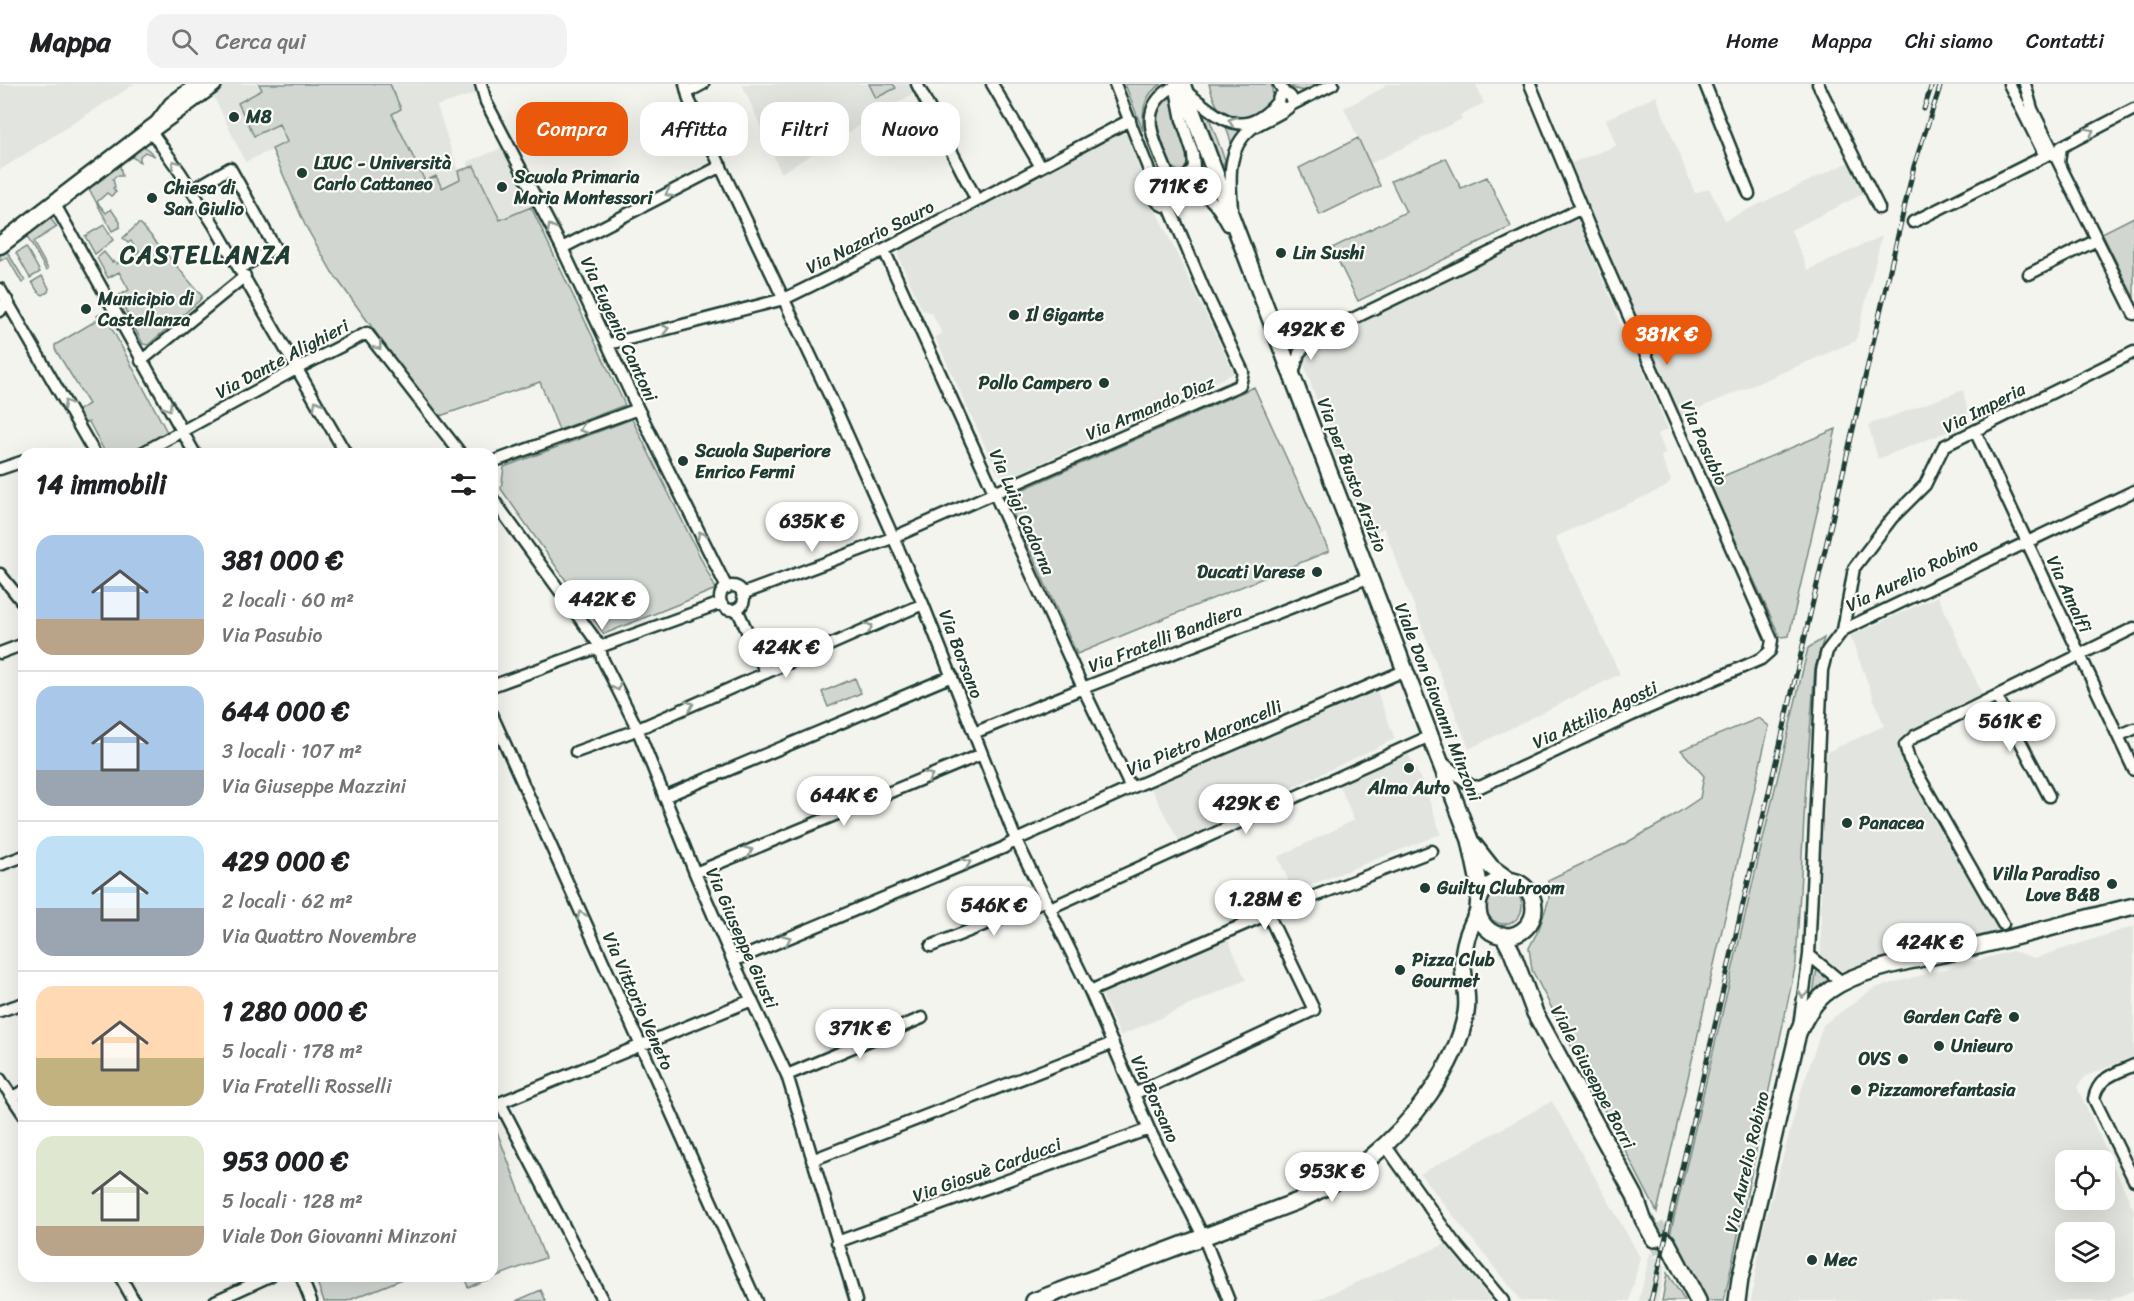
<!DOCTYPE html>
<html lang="it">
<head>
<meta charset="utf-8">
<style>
  :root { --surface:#fff; --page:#f2f2f2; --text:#202124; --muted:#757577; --line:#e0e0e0; --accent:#ea580c }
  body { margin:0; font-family:Sriracha,sans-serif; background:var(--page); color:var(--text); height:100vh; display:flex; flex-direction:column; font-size:22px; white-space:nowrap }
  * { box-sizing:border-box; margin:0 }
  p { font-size:20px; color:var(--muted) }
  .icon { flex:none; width:33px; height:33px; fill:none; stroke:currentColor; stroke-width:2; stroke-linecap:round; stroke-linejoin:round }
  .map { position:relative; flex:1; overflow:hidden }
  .sheet { position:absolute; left:18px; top:364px; width:480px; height:834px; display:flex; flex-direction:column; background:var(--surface); border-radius:18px; box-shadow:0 6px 24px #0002 }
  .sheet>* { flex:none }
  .hud { position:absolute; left:516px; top:18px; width:570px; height:54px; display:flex; gap:12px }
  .buttons { position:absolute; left:2055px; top:1066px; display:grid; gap:12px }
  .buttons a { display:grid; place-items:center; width:60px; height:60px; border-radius:12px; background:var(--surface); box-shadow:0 6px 24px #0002; font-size:30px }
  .price { position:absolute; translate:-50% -51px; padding:0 14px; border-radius:21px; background:#fff; color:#222; font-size:20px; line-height:39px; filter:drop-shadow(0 2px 3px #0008) }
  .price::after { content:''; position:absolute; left:50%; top:36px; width:18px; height:14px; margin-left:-9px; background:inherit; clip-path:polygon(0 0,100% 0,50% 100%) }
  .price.selected { background:var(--accent); color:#fff }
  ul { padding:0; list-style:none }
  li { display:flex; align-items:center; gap:18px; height:150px; padding:0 18px }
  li+li { border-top:2px solid var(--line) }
  li span { display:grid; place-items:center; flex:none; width:168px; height:120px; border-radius:18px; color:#555 }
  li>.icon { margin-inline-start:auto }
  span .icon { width:72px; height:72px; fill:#fffc; stroke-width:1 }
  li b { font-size:26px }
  h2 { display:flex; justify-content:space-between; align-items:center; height:72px; padding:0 18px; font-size:26px }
  .chip { padding:0 21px; border-radius:18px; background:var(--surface); box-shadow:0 6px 24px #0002; font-size:21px; line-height:54px }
  .chip.selected { background:var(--accent); color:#fff }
  header { display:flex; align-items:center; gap:36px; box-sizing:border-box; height:84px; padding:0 30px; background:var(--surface); border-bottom:2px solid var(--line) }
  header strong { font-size:28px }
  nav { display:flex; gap:33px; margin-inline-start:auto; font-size:21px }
  .search { width:420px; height:54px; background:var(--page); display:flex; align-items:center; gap:15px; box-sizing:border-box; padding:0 21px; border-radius:18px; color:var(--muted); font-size:22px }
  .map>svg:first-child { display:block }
  .built { fill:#e2e5df; fill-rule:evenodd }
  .green { fill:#d1d6d1; stroke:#788a82; stroke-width:1.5 }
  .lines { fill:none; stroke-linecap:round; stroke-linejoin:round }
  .secondary-tunnel { stroke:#c9cfca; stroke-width:15; stroke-dasharray:15 8; stroke-linecap:butt }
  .street-casing { stroke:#1f3d34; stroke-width:15 }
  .secondary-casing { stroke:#1f3d34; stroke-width:20 }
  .primary-casing { stroke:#1f3d34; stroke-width:21 }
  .street { stroke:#fdfcf7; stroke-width:10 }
  .secondary { stroke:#fdfcf7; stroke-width:15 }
  .primary { stroke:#fdfcf7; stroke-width:16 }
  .rail-casing { stroke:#1f3d34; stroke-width:5 }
  .rail { stroke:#fdfcf7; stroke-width:3; stroke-dasharray:9; stroke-linecap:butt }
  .oneway { stroke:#8e9c96 }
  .poi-dot { fill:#1f3d34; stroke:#fdfcf7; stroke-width:2 }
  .labels { text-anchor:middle; stroke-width:4.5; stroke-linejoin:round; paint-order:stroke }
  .poi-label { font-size:18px; font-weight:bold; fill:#1f3d34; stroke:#fdfcf7; text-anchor:start }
  .street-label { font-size:18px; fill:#1f3d34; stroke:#fdfcf7 }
  .district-label { font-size:24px; font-weight:bold; letter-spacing:1.5px; fill:#1f3d34; stroke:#fdfcf7 }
</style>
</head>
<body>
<header>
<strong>Mappa</strong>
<div class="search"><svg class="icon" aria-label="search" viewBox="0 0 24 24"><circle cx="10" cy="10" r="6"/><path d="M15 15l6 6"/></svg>Cerca qui</div>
<nav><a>Home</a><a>Mappa</a><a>Chi siamo</a><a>Contatti</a></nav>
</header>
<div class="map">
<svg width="2134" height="1217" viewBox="0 0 2134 1217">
  <rect width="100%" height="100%" fill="#f4f4ef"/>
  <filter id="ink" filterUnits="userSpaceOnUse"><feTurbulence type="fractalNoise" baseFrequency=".0167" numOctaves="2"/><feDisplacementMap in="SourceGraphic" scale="12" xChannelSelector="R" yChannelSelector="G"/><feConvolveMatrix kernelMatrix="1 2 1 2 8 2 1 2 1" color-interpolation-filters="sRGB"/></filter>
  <g filter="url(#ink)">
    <path class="built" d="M0,0H135L0,86Z
      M224,0H478L480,8L437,22L461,95L442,104L425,97L305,141L272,66L245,78L211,7Z
      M742,0H910L914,9L781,89Z
      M1384,0H1476L1484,19L1460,31L1462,35L1370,80L1344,24L1385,3Z
      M1656,12L1695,109L1709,104L1725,136L1851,77L1867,108L1791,146L1808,186L1882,152L1856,257L1679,333L1566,81L1616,62L1606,35Z
      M1120,49H1127L1148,110L1234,289L1009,394L997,388L935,253L942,250L932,229L922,226L898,172L900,165L944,141Z
      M502,64L531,123L500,136L474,82L469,83L467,78Z
      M1569,135L1578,136L1618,232L1621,244L1626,246L1668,345L1658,350L1666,370L1661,372L1671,397L1666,403L1555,453L1620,590L1469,665L1384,444L1367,452L1342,388L1303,278L1309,265Z
      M1963,306L1970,339L1878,375L1868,341Z
      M1938,512L1988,623L1911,664L1939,714L1925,721L1999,846L1997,848L1845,889L1821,871V773L1827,668L1884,642L1850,552Z
      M1377,607L1395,655L1179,757L1150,703Z
      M1408,669L1425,704L1441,750L1293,808L1278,773L1354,736L1339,700L1400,670Z
      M2134,842V972L2086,992L2077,1003L2134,1126V1206L2109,1217H1751L1762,1148L1801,1007L1823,941L1874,904L2012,867L2035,874ZM2066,1077H2104V1116H2066ZM2066,1149H2104V1188H2066Z
      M1227,853L1246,896L1120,952L1101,909Z
      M1552,1017L1640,1173L1630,1217H1521L1420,1090Z
      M1445,1160L1492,1217H1314Z
      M1650,1168L1665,1182L1658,1217H1639Z"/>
    <path class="green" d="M259,0H390L401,25L392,30L425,97L436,92L442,104L460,95L458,87L474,82L500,136L531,123L625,321L559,346L540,298L437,333L332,188L305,141L272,65L287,58L279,40L254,52L238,19L262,6Z
      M869,0H893L896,4L876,14Z
      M1125,0H1162C1143,10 1142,28 1143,47Z
      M1209,0H1271C1280,28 1244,46 1223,29C1215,22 1212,10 1209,0Z
      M1285,0H1292L1293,2L1299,0H1322C1308,8 1299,9 1285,0Z
      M1172,12L1187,69L1188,78L1183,87H1178L1173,84C1168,75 1165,66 1162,57C1155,37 1150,23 1172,12Z
      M1198,28L1208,31L1225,76L1221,87Z
      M1224,37L1248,44L1233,64Z
      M1191,47L1215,110L1199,102L1188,100C1203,87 1194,70 1190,52Z
      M1358,54L1380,102L1320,131L1299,84Z
      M143,61L155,72L145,68L140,72V78L132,73L124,75L120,82L122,92H116L113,95L115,103L113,104L116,108L111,112L107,109L97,118L106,129L111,125L120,138V143L112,147L88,103Z
      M1446,74L1461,104L1487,93L1511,143L1358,217L1332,164L1406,128L1391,97Z
      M2134,133V214L2102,149Z
      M50,134L57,143L33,158L48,185L46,186L26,151Z
      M138,140H141L202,212L200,216L148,261L143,260L118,212L129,206L119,188L108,194L97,174L104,168L112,178L114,177L117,180L122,175L126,179L139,167L131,157L128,159L123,154Z
      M104,141L113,156L95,170L85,152Z
      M26,163L40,188L30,194L16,169Z
      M6,166L25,197L22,199L7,173L0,177V171Z
      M42,192L49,204L48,208L43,211L38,208L32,198Z
      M103,228L167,348L128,370H106L89,338L83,339L75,328L89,320L55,265V261L99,235L97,232Z
      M1254,303L1329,467L1077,570L1013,429L1019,407Z
      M632,335L716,505L604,550L501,405L504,383Z
      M1836,345L1789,552L1780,553L1709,398Z
      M1824,554L1815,584L1806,699L1796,879L1724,1217H1706L1670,1151L1808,564Z
      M855,594L861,609L828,623L822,608Z
      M1759,634L1769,642L1657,1128L1532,886L1529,864L1539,845L1549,815L1548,796L1624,760L1667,736L1700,714L1704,692L1681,666Z
      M1486 822a18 18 0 1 1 36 0a18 18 0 1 1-36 0Z
      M1817,884L1836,898L1812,918Z
      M494,1040L545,1174L468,1203L464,1193L492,1192V1041Z
      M1667,1189L1685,1217H1662Z
      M410,1192L347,1217H324L315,1193Z
      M541,1206L546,1217H516Z"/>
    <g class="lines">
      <path class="secondary-tunnel" d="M1657,1141L1667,1158
        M1654,1155L1663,1172"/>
      <g class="street-casing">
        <path id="street" d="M195,0L170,19L150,46L180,88L214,141L346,370
          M481,0L486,18L562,164L638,325L727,504
          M685,0L689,16L834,321L923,520L1016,756L1090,907L1149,1045L1204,1154L1229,1217
          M917,0L977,117
          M992,0L1041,83
          M1115,0L1150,89L1158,100
          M1175,0L1182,36L1193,70L1194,83L1189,91L1176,100
          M1279,0L1285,10
          M1705,0L1749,110
          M1818,0L1879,124
          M2009,0L2045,72
          M2025,0L2032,25L2134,230
          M1170,5C1132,29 1160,64 1170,97
          M1185,7C1220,33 1242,60 1278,17
          M688,8L703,0
          M1278 17a7 7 0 1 1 14 0a7 7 0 1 1-14 0Z
          M1291,21L1333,0
          M2059,79L2061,63L2134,25
          M1154 109a13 13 0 1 1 26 0a13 13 0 1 1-26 0Z
          M192,106L230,84L275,164L240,184
          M1179,106C1208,107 1215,117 1228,141
          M54,119L195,370
          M1232,125C1230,97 1226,65 1251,45C1262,37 1276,33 1288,24
          M1913,138L2053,68
          M562,164L721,82
          M884,166L1083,604L1131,704
          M2029,190L2097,156
          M0,205L95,370
          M0,227L7,216
          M1273,240L1290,252L1313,254
          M609,260L784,215L884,166L1130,36
          M141,277L245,192
          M1293,290L1299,269L1313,254L1582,124
          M1975,347L2134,686
          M140,370L298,284L367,249L461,370
          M492,378L638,325
          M0,385L24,377
          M492,414L600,562L602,574L637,644L695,789L733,877L787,991L856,1217
          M0,490L24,520
          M720 514a12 12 0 1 1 24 0a12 12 0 1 1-24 0Z
          M742,510L892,454L1240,301L1243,288L1203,203L1169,122
          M737,525L766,589
          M1843,546L1854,484L1892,434L1925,401L1944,362L2134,268
          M0,569L24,560
          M492,602L721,519
          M1997,613L2049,712
          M492,631L756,1217
          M974,649L1083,604L1370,493
          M2118,652L2134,645
          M576,668L631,648L923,520
          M1441,677L1471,702L1480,703L1632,631L1761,575L1770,567L1772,556L1588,140L1530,0
          M664,713L952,592
          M0,781L24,772
          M695,789L982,670
          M1050,824L1430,652
          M2003,840L1909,675L1905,661L1915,652L2134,544
          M931,862L1046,816
          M733,877L1003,764L1016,756L1131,704L1406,586
          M1843,899L1809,871L1822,586L1827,567L1843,546L2134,407
          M1090,907L1268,830L1432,767
          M0,927L24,919
          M1799,942L1809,871
          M2134,981C2115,990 2098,993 2094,1015L2134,1096
          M787,991L922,934
          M0,995L24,1031
          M1134,1010L1314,926L1268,830
          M12,1013L24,1007
          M500,1019L603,1217
          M492,1022L752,916
          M1385,1061L1453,1157L1503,1217
          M812,1076L1113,959
          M837,1158L1149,1045
          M120,1192L134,1217
          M301,1192L311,1217
          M215,1217L270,1192"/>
      </g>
      <g class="secondary-casing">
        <path id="secondary" d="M1182,0L1234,140L1470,756L1479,799L1480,814
          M1473,760L1491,783L1509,796
          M1478 824a28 28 0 1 1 56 0a28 28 0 1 1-56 0Z
          M1503,851L1512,868L1535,929L1635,1112L1643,1135L1654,1155
          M1667,1158L1698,1217
          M1034,1217L1298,1117C1322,1105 1348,1093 1369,1075C1411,1041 1456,984 1466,929C1469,913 1464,898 1463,883C1462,861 1469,846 1478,827
          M1737,1217L1740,1195L1798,949C1806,932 1814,917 1830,906C1865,882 1924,875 1965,865C2022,852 2078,836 2134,822"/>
      </g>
      <g class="primary-casing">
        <path id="primary" d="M0,161L150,46L213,0"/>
      </g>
      <use href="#street" class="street"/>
      <use href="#secondary" class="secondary"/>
      <use href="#primary" class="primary"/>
      <g class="rail-casing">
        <path id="rail" d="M1924,25L1932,0
          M1651,1217L1914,82L1941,0"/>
      </g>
      <use href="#rail" class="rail"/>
    </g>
    <defs><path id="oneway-chevron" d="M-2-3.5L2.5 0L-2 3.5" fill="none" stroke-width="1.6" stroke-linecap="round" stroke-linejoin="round" transform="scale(1.5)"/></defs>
    <g class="oneway">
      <use href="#oneway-chevron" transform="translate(1232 37) rotate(-159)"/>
      <use href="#oneway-chevron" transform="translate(2090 48) rotate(-27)"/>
      <use href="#oneway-chevron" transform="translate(175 80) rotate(-125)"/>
      <use href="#oneway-chevron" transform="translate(669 109) rotate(153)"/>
      <use href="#oneway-chevron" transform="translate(551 144) rotate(-118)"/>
      <use href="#oneway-chevron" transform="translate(665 245) rotate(-14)"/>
      <use href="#oneway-chevron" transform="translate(378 262) rotate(52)"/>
      <use href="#oneway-chevron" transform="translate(67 320) rotate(-120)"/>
      <use href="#oneway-chevron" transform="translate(317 320) rotate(-119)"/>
      <use href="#oneway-chevron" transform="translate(168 323) rotate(60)"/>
      <use href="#oneway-chevron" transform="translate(583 345) rotate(160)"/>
      <use href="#oneway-chevron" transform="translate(701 451) rotate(-116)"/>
      <use href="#oneway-chevron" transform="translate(869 543) rotate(-24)"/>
      <use href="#oneway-chevron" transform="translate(617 603) rotate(64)"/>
      <use href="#oneway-chevron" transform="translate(690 621) rotate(-23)"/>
      <use href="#oneway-chevron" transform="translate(929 692) rotate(-23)"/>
      <use href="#oneway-chevron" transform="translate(749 767) rotate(-23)"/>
      <use href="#oneway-chevron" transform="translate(967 779) rotate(-23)"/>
      <use href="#oneway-chevron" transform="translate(581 831) rotate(-114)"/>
      <use href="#oneway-chevron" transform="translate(787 855) rotate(-23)"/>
      <use href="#oneway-chevron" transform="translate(1803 910) rotate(98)"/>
    </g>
  </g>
  <g class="poi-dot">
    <circle cx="234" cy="33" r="6"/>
    <circle cx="302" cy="89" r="6"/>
    <circle cx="502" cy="103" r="6"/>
    <circle cx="152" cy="114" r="6"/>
    <circle cx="1281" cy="169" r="6"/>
    <circle cx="86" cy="225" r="6"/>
    <circle cx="1014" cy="231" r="6"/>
    <circle cx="1104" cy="299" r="6"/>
    <circle cx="683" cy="377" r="6"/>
    <circle cx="1317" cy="488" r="6"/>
    <circle cx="1409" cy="684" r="6"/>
    <circle cx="1847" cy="739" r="6"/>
    <circle cx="2112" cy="800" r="6"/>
    <circle cx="1425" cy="804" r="6"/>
    <circle cx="1400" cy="886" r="6"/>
    <circle cx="2014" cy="933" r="6"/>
    <circle cx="1939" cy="962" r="6"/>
    <circle cx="1903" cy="975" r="6"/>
    <circle cx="1856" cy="1006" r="6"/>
    <circle cx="1812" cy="1176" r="6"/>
  </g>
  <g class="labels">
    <g class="poi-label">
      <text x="246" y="39">M8</text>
      <text x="314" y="85">LIUC - Università<tspan x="314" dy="21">Carlo Cattaneo</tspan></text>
      <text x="514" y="99">Scuola Primaria<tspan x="514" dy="21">Maria Montessori</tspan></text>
      <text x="164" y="110">Chiesa di<tspan x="164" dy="21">San Giulio</tspan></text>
      <text x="1293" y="175">Lin Sushi</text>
      <text x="98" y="221">Municipio di<tspan x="98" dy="21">Castellanza</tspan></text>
      <text x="1026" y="237">Il Gigante</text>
      <text x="1092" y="305" text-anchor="end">Pollo Campero</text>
      <text x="695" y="373">Scuola Superiore<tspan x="695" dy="21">Enrico Fermi</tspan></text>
      <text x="1305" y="494" text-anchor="end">Ducati Varese</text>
      <text x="1409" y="710" text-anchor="middle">Alma Auto</text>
      <text x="1859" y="745">Panacea</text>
      <text x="2100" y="796" text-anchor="end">Villa Paradiso<tspan x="2100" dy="21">Love B&amp;B</tspan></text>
      <text x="1437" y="810">Guilty Clubroom</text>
      <text x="1412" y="882">Pizza Club<tspan x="1412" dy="21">Gourmet</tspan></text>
      <text x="2002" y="939" text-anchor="end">Garden Cafè</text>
      <text x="1951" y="968">Unieuro</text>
      <text x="1891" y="981" text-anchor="end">OVS</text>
      <text x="1868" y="1012">Pizzamorefantasia</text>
      <text x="1824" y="1182">Mec</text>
    </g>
    <g class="street-label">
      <text transform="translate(870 153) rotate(-27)" y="6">Via Nazario Sauro</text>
      <text transform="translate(619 245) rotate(65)" y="6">Via Eugenio Cantoni</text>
      <text transform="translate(282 275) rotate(-28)" y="6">Via Dante Alighieri</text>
      <text transform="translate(1150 324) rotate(-23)" y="6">Via Armando Diaz</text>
      <text transform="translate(1984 324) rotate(-27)" y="6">Via Imperia</text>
      <text transform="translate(1704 359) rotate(66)" y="6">Via Pasubio</text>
      <text transform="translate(1352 391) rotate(69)" y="6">Via per Busto Arsizio</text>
      <text transform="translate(1022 428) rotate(66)" y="6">Via Luigi Cadorna</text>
      <text transform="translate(1912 491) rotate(-26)" y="6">Via Aurelio Robino</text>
      <text transform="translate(2069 510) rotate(65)" y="6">Via Amalfi</text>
      <text transform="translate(1165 554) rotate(-21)" y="6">Via Fratelli Bandiera</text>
      <text transform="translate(961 570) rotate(69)" y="6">Via Borsano</text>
      <text transform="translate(1438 618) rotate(69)" y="6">Viale Don Giovanni Minzoni</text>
      <text transform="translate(1595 631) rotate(-25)" y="6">Via Attilio Agosti</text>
      <text transform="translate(1204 654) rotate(-23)" y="6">Via Pietro Maroncelli</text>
      <text transform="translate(742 854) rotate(66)" y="6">Via Giuseppe Giusti</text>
      <text transform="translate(638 917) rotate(66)" y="6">Via Vittorio Veneto</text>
      <text transform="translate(1593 993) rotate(62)" y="6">Viale Giuseppe Borri</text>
      <text transform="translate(1155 1015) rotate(66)" y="6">Via Borsano</text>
      <text transform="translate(1747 1078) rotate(-77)" y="6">Via Aurelio Robino</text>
      <text transform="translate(987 1086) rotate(-20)" y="6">Via Giosuè Carducci</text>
    </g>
    <g class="district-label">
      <text x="206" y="179">CASTELLANZA</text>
    </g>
  </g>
</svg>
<div class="buttons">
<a><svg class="icon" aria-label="locate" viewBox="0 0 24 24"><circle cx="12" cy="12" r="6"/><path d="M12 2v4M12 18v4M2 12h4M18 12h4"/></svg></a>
<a><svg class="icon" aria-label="layers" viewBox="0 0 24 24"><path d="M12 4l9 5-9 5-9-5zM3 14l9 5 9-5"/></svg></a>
</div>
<b class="price" style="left:1178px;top:134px">711K €</b>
<b class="price" style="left:1311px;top:277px">492K €</b>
<b class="price selected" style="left:1667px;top:282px">381K €</b>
<b class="price" style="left:812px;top:469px">635K €</b>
<b class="price" style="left:602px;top:547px">442K €</b>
<b class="price" style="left:786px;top:595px">424K €</b>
<b class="price" style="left:2010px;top:669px">561K €</b>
<b class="price" style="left:844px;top:743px">644K €</b>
<b class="price" style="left:1246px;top:751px">429K €</b>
<b class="price" style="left:1265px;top:847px">1.28M €</b>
<b class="price" style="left:994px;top:853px">546K €</b>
<b class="price" style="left:1930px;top:890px">424K €</b>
<b class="price" style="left:860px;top:976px">371K €</b>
<b class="price" style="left:1332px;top:1119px">953K €</b>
<div class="hud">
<a class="chip selected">Compra</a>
<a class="chip">Affitta</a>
<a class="chip">Filtri</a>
<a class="chip">Nuovo</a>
</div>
<section class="sheet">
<h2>14 immobili<svg class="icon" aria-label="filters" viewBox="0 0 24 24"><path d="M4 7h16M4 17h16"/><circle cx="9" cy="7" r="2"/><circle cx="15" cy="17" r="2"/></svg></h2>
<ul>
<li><span style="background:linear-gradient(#a9c7e8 70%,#b9a48a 0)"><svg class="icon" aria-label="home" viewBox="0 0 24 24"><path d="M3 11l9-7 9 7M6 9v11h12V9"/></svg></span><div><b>381 000 €</b><p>2 locali · 60 m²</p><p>Via Pasubio</p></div></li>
<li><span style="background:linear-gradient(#a9c7e8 70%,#9aa5b1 0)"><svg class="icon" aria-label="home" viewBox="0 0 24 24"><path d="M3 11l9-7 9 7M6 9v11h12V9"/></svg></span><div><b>644 000 €</b><p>3 locali · 107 m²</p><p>Via Giuseppe Mazzini</p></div></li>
<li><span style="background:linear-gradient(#bfe0f5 60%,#9aa5b1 0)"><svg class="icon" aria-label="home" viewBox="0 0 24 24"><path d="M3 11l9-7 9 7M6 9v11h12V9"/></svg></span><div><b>429 000 €</b><p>2 locali · 62 m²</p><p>Via Quattro Novembre</p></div></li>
<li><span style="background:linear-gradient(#ffd9b3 60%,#c2b280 0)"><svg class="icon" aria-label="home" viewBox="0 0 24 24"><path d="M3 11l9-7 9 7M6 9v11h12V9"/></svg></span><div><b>1 280 000 €</b><p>5 locali · 178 m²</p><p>Via Fratelli Rosselli</p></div></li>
<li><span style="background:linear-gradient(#dfe7d0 75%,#b9a48a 0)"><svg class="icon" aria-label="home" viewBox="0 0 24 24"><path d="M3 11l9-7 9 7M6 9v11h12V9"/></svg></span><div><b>953 000 €</b><p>5 locali · 128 m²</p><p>Viale Don Giovanni Minzoni</p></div></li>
</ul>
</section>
</div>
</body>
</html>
